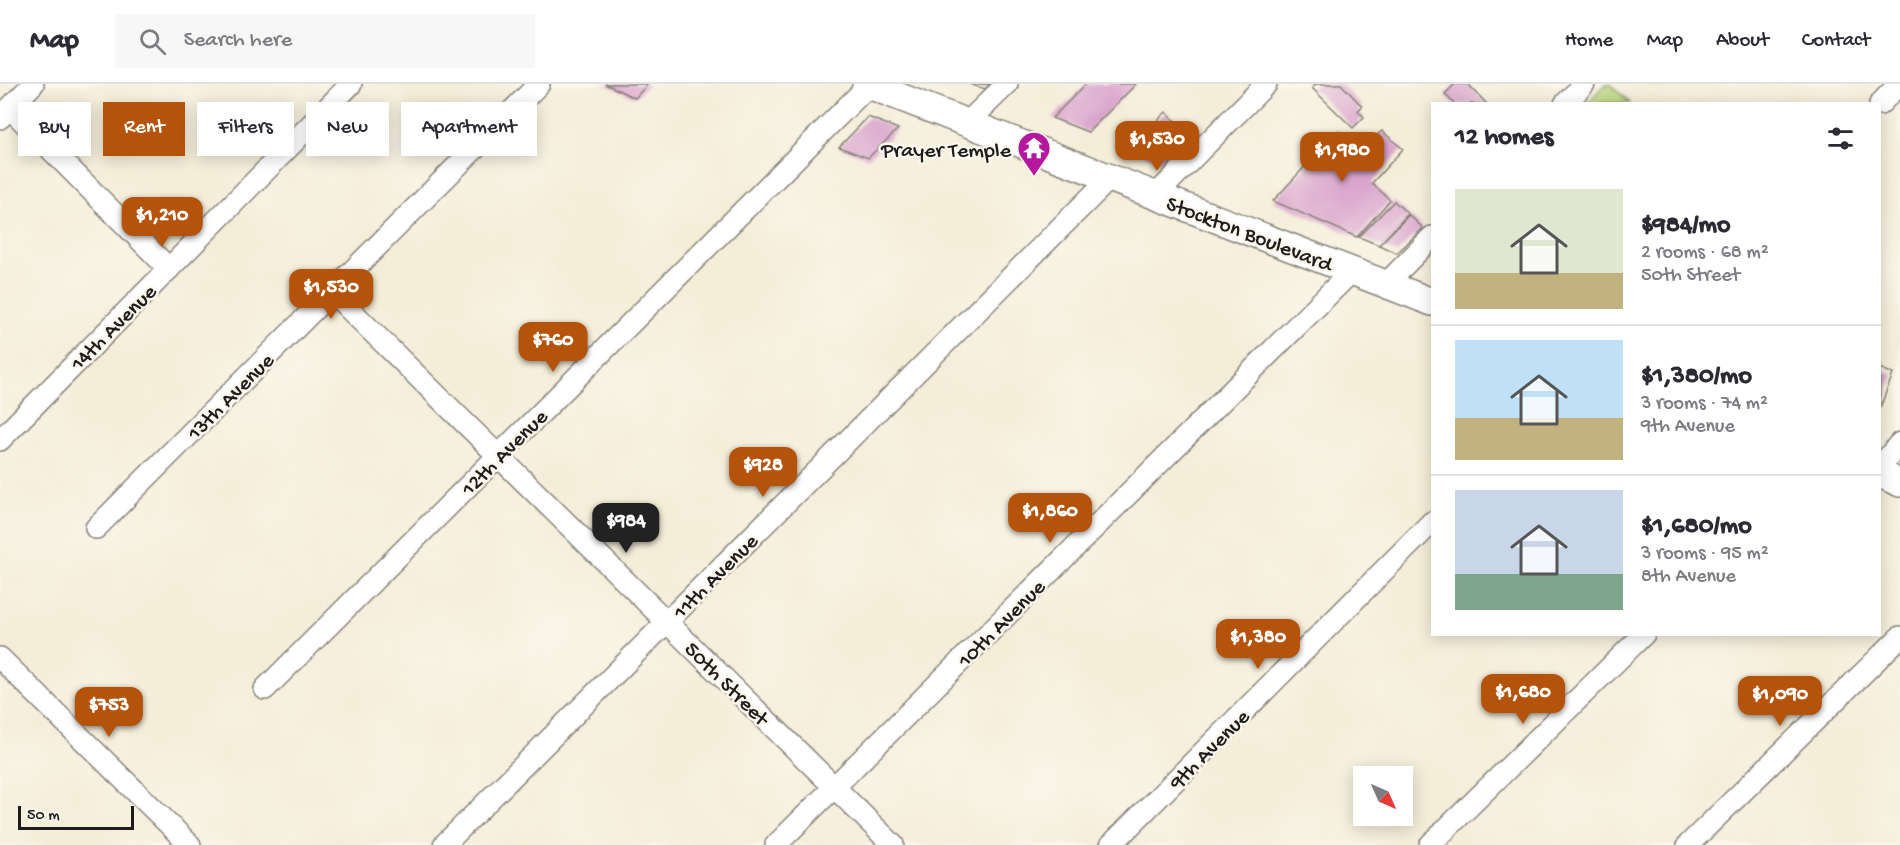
<!DOCTYPE html>
<html lang="en">
<head>
<meta charset="utf-8">
<style>
  :root { --surface:#fff; --page:#f7f7f7; --text:#2b2b33; --muted:#7c7c81; --line:#e1e1e2; --accent:#b45309 }
  body { margin:0; font-family:"Gochi Hand",sans-serif; background:var(--page); color:var(--text); height:100vh; display:flex; flex-direction:column; font-size:22px; white-space:nowrap }
  * { box-sizing:border-box; margin:0 }
  p { font-size:20px; color:var(--muted) }
  .icon { flex:none; width:33px; height:33px; fill:none; stroke:currentColor; stroke-width:2; stroke-linecap:round; stroke-linejoin:round }
  .map { position:relative; flex:1; overflow:hidden }
  .panel { position:absolute; left:1431px; top:18px; width:450px; height:534px; display:flex; flex-direction:column; background:var(--surface); border-radius:0px; box-shadow:0 3px 15px #0003 }
  .panel>* { flex:none }
  .banner { position:absolute; left:18px; top:18px; width:570px; height:54px; display:flex; gap:12px }
  .needle { width:39px; rotate:135deg }
  .tools { position:absolute; left:1353px; top:682px; display:grid; gap:12px }
  .tools a { display:grid; place-items:center; width:60px; height:60px; border-radius:0px; background:var(--surface); box-shadow:0 3px 15px #0003; font-size:30px }
  .scale { position:absolute; left:18px; bottom:15px; width:116px; box-sizing:border-box; padding-left:6px; border:3px solid #1c1c1c; border-top:0; font-size:16px; line-height:21px; white-space:nowrap; color:#1c1c1c; -webkit-text-stroke:4px #fbf7ec; paint-order:stroke }
  .price { position:absolute; translate:-50% -51px; padding:0 14px; border-radius:12px; background:var(--accent); color:#fff; font-size:20px; line-height:39px; filter:drop-shadow(0 2px 3px #0008) }
  .price::after { content:''; position:absolute; left:50%; top:36px; width:18px; height:14px; margin-left:-9px; background:inherit; clip-path:polygon(0 0,100% 0,50% 100%) }
  .price.active { background:#222; color:#fff }
  ul { padding:0; list-style:none }
  li { display:flex; align-items:center; gap:18px; height:150px; padding:0 24px }
  li+li { border-top:2px solid var(--line) }
  li span { display:grid; place-items:center; flex:none; width:168px; height:120px; border-radius:0px; color:#555 }
  li>.icon { margin-inline-start:auto }
  span .icon { width:72px; height:72px; fill:#fffc; stroke-width:1 }
  li b { font-size:26px }
  h2 { display:flex; justify-content:space-between; align-items:center; height:72px; padding:0 24px; font-size:26px }
  .pill { padding:0 21px; border-radius:0px; background:var(--surface); box-shadow:0 3px 15px #0003; font-size:21px; line-height:54px }
  .pill.active { background:var(--accent); color:#fff }
  header { display:flex; align-items:center; gap:36px; box-sizing:border-box; height:84px; padding:0 30px; background:var(--surface); border-bottom:2px solid var(--line) }
  header strong { font-size:28px }
  nav { display:flex; gap:33px; margin-inline-start:auto; font-size:21px }
  .search { width:420px; height:54px; background:var(--page); display:flex; align-items:center; gap:15px; box-sizing:border-box; padding:0 21px; border-radius:0px; color:var(--muted); font-size:22px }
  .map>svg:first-child { display:block }
  .green { fill:#b8d57b; stroke:#6a784c; stroke-width:1.5 }
  .building { fill:#daa5cd }
  .lines { fill:none; stroke-linecap:round; stroke-linejoin:round }
  .minor-casing { stroke:#88847a; stroke-width:24 }
  .major-casing { stroke:#88847a; stroke-width:30 }
  .minor { stroke:#fff; stroke-width:21 }
  .major { stroke:#fff; stroke-width:27 }
  .labels { text-anchor:middle; stroke-width:5; stroke-linejoin:round; paint-order:stroke }
  .poi-label { font-size:22px; fill:#1c1c1c; stroke:#fbf7ec; text-anchor:end }
  .street-label { font-size:22px; fill:#1c1c1c; stroke:#fbf7ec }
</style>
</head>
<body>
<header>
<strong>Map</strong>
<div class="search"><svg class="icon" aria-label="search" viewBox="0 0 24 24"><circle cx="10" cy="10" r="6"/><path d="M15 15l6 6"/></svg>Search here</div>
<nav><a>Home</a><a>Map</a><a>About</a><a>Contact</a></nav>
</header>
<div class="map">
<svg width="1900" height="761" viewBox="0 0 1900 761">
  <rect width="100%" height="100%" fill="#fbf7ec"/>
  <filter id="ink" filterUnits="userSpaceOnUse"><feTurbulence type="fractalNoise" baseFrequency=".0167" numOctaves="2"/><feDisplacementMap in="SourceGraphic" scale="12" xChannelSelector="R" yChannelSelector="G"/><feConvolveMatrix kernelMatrix="1 2 1 2 8 2 1 2 1" color-interpolation-filters="sRGB"/></filter>
  <filter id="wash" filterUnits="userSpaceOnUse"><feTurbulence type="fractalNoise" baseFrequency=".008" numOctaves="4" result="noise"/><feDisplacementMap in="SourceGraphic" scale="24" xChannelSelector="R" yChannelSelector="G"/><feGaussianBlur stdDeviation="1.35" result="paint"/><feColorMatrix in="noise" values="0 0 0 0 0 0 0 0 0 0 0 0 0 0 0 0 0 1.4 0 .05"/><feComposite in="paint" operator="in"/></filter>
  <g filter="url(#wash)">
    <rect width="100%" height="100%" fill="#f4edd8"/>
    <path class="green" d="M1606,0H1610L1630,19H1587Z"/>
    <g id="blocks">
      <path class="building" d="M605,0H648L635,14Z
        M969,0H990L985,5Z
        M1086,0H1136L1088,48L1052,34Z
        M1316,0H1341L1362,22L1358,27L1364,33L1353,44L1312,4Z
        M1455,0H1468L1487,20H1454L1445,10Z
        M1166,28L1190,52L1164,79L1129,64Z
        M868,33L898,45L868,74L839,63Z
        M1338,47L1360,65L1382,47L1403,65L1372,99L1390,116L1357,153L1273,117Z
        M1394,117L1408,130L1379,161L1359,153Z
        M1409,131L1423,144L1397,169L1379,161Z
        M1880,284L1893,290L1880,324Z"/>
    </g>
  </g>
  <g filter="url(#ink)">
    <use href="#blocks" fill-opacity="0" stroke="#88847a" stroke-width="1.5"/>
    <g class="lines">
      <g class="minor-casing">
        <path id="minor" d="M1565,20L1584,0
          M1880,20L1899,0
          M10,24L169,185
          M0,34L33,0
          M967,39L1007,0
          M1155,112L1266,0
          M1386,200L1432,153
          M332,208L893,761
          M0,356L351,0
          M1880,383L1900,359
          M96,444L539,0
          M0,574L190,761
          M265,605L869,1
          M444,761L1110,94
          M776,761L1352,187
          M1111,761L1432,438
          M1430,761L1644,550
          M1688,761L1900,553"/>
      </g>
      <g class="major-casing">
        <path id="major" d="M866,0L1432,218
          M1880,390L1900,399"/>
      </g>
      <use href="#minor" class="minor"/>
      <use href="#major" class="major"/>
    </g>
  </g>
  <defs>
    <g id="temple-pin" transform="scale(1.725)"><path d="M0 17L-7.5 6A9.5 9.5 0 1 1 7.5 6Z" fill="#b5179e" stroke="#fbf7ec"/><path d="M0-6L5-2H3V0L6.5 2.5H4V6H1.5V3h-3V6H-4V2.5H-6.5L-3 0V-2H-5Z" fill="#fff"/></g>
  </defs>
  <g fill-rule="evenodd">
    <use href="#temple-pin" x="1034" y="64"/>
  </g>
  <g class="labels">
    <g class="poi-label">
      <text x="1011" y="72">Prayer Temple</text>
    </g>
    <g class="street-label">
      <text transform="translate(1250 148) rotate(21)" y="8">Stockton Boulevard</text>
      <text transform="translate(112 242) rotate(-45)" y="8">14th Avenue</text>
      <text transform="translate(229 311) rotate(-45)" y="8">13th Avenue</text>
      <text transform="translate(503 367) rotate(-45)" y="8">12th Avenue</text>
      <text transform="translate(714 491) rotate(-45)" y="8">11th Avenue</text>
      <text transform="translate(1000 538) rotate(-45)" y="8">10th Avenue</text>
      <text transform="translate(728 598) rotate(45)" y="8">50th Street</text>
      <text transform="translate(1208 664) rotate(-45)" y="8">9th Avenue</text>
    </g>
  </g>
</svg>
<div class="tools">
<a><svg class="needle" viewBox="-14 -14 28 28"><path d="M0-13l5 13h-10z" fill="#e53935"/><path d="M0 13l5-13h-10z" fill="#7c7c81"/></svg></a>
</div>
<div class="scale">50 m</div>
<b class="price" style="left:1157px;top:88px">$1,530</b>
<b class="price" style="left:1342px;top:99px">$1,980</b>
<b class="price" style="left:162px;top:164px">$1,210</b>
<b class="price" style="left:331px;top:236px">$1,530</b>
<b class="price" style="left:553px;top:289px">$760</b>
<b class="price" style="left:763px;top:414px">$928</b>
<b class="price" style="left:1050px;top:460px">$1,860</b>
<b class="price active" style="left:626px;top:470px">$984</b>
<b class="price" style="left:1258px;top:586px">$1,380</b>
<b class="price" style="left:1523px;top:641px">$1,680</b>
<b class="price" style="left:1780px;top:643px">$1,090</b>
<b class="price" style="left:109px;top:654px">$753</b>
<div class="banner">
<a class="pill">Buy</a>
<a class="pill active">Rent</a>
<a class="pill">Filters</a>
<a class="pill">New</a>
<a class="pill">Apartment</a>
</div>
<section class="panel">
<h2>12 homes<svg class="icon" aria-label="filters" viewBox="0 0 24 24"><path d="M4 7h16M4 17h16"/><circle cx="9" cy="7" r="2"/><circle cx="15" cy="17" r="2"/></svg></h2>
<ul>
<li><span style="background:linear-gradient(#dfe7d0 70%,#c2b280 0)"><svg class="icon" aria-label="home" viewBox="0 0 24 24"><path d="M3 11l9-7 9 7M6 9v11h12V9"/></svg></span><div><b>$984/mo</b><p>2 rooms · 68 m²</p><p>50th Street</p></div></li>
<li><span style="background:linear-gradient(#bfe0f5 65%,#c2b280 0)"><svg class="icon" aria-label="home" viewBox="0 0 24 24"><path d="M3 11l9-7 9 7M6 9v11h12V9"/></svg></span><div><b>$1,380/mo</b><p>3 rooms · 74 m²</p><p>9th Avenue</p></div></li>
<li><span style="background:linear-gradient(#c9d6e8 70%,#7fa58c 0)"><svg class="icon" aria-label="home" viewBox="0 0 24 24"><path d="M3 11l9-7 9 7M6 9v11h12V9"/></svg></span><div><b>$1,680/mo</b><p>3 rooms · 95 m²</p><p>8th Avenue</p></div></li>
</ul>
</section>
</div>
</body>
</html>
